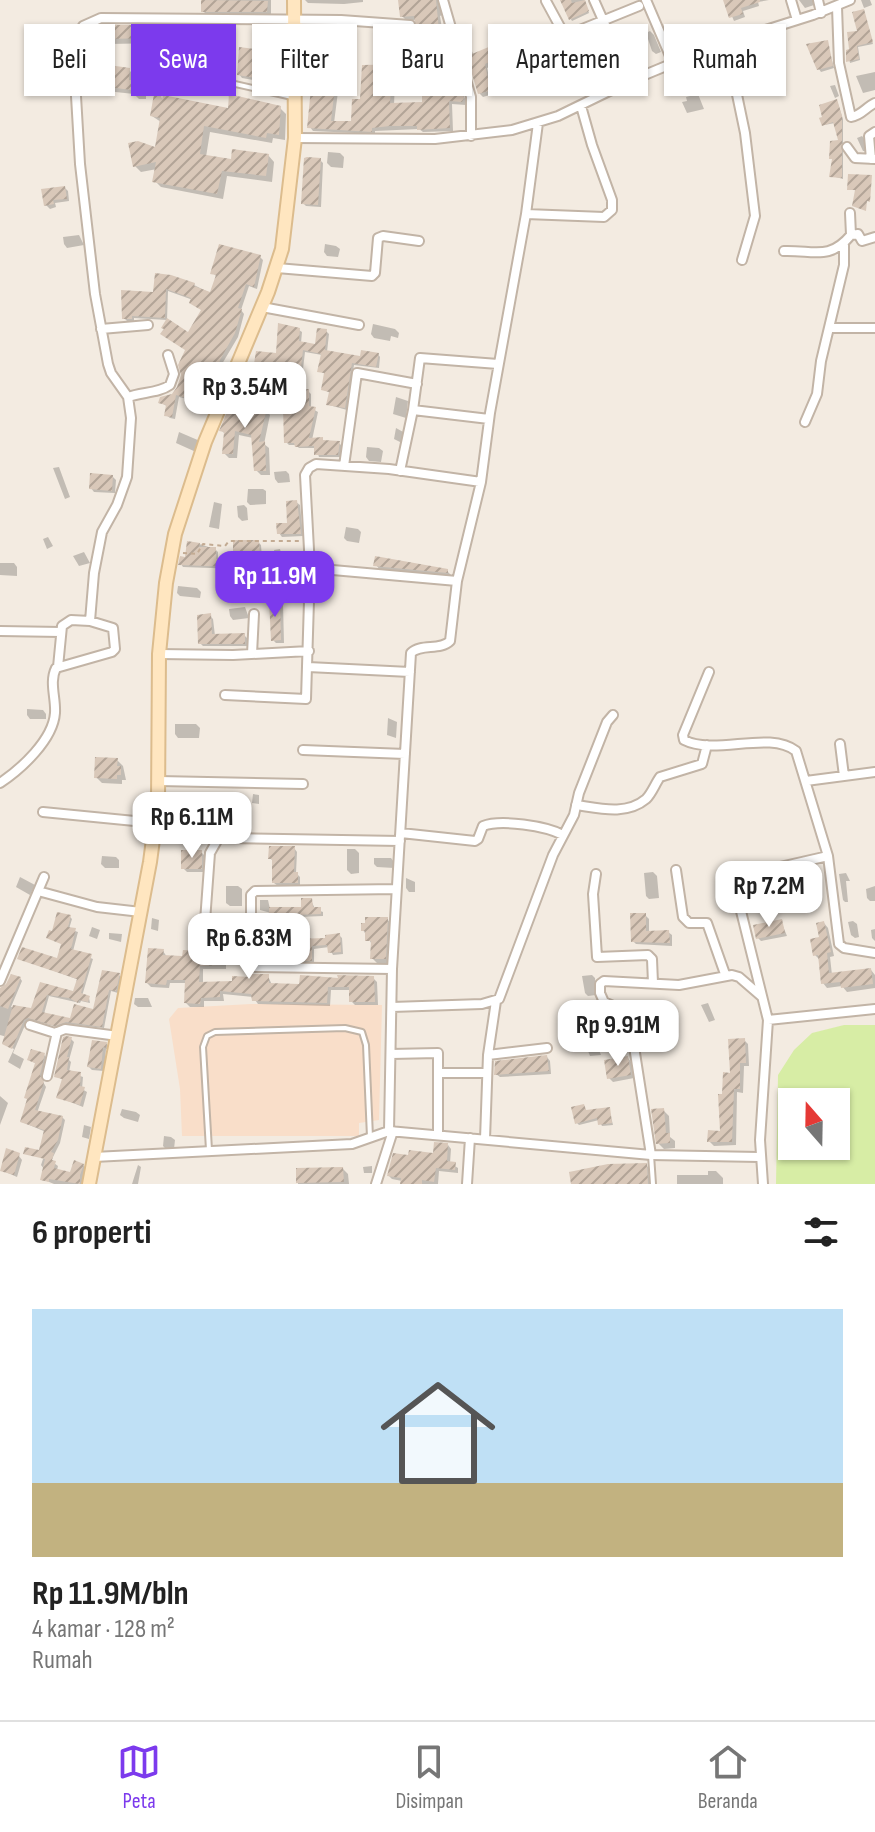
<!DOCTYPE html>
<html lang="id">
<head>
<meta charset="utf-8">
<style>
  :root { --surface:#fff; --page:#f2f2f2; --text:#222; --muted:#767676; --line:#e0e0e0; --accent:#7c3aed }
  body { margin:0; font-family:"Sofia Sans Condensed",sans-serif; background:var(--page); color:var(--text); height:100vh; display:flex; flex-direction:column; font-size:30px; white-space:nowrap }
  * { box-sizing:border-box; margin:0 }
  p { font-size:26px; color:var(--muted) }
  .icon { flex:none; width:44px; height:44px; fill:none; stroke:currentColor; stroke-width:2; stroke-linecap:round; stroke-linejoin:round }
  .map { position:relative; height:1184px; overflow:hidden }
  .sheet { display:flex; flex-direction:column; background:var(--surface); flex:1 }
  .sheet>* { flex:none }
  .banner { position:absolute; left:24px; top:24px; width:828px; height:72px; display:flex; gap:16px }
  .needle { width:52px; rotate:340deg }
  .buttons { position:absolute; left:778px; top:1088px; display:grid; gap:16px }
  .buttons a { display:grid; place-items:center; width:72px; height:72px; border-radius:0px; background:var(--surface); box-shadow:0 2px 6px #0004; font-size:40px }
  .price { position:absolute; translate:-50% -68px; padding:0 18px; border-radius:16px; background:#fff; color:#222; font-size:26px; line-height:52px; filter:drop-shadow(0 2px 4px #0008) }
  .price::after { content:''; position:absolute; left:50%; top:48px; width:24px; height:18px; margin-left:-12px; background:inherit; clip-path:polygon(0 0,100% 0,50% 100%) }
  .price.selected { background:var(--accent); color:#fff }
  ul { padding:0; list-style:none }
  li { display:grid; align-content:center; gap:16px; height:424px; padding:0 32px }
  li span { display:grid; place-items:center; height:248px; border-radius:0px; color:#555 }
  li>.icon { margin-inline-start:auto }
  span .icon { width:144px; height:144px; fill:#fffc; stroke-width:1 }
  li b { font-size:34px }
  h2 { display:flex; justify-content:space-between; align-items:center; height:96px; padding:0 32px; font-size:34px }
  .tag { padding:0 28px; border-radius:0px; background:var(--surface); box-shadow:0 2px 6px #0004; font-size:28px; line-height:72px }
  .tag.selected { background:var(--accent); color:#fff }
  .tabs { display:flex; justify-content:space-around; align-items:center; height:112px; border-top:2px solid var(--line); background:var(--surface); font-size:22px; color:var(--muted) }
  .tabs a { display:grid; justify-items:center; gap:4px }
  .tabs .selected { color:var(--accent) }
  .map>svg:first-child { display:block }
  .commercial { fill:#f9dec9 }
  .pitch { fill:#d7eda5; fill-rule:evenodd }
  .shadow { fill:#0003; fill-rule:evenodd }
  .building { fill:url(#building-hatch); fill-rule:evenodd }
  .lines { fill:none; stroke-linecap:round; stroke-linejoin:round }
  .lane-casing { stroke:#c2b4a6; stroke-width:8 }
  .street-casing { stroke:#c2b4a6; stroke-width:12 }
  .secondary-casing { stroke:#dcbc8d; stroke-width:16 }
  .path { stroke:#c3ab93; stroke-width:2; stroke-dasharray:4 4; stroke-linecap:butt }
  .lane { stroke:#fff; stroke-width:4 }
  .street { stroke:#fff; stroke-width:8 }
  .secondary { stroke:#ffe6c0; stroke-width:12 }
</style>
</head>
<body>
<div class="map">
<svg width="875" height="1184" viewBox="0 0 875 1184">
  <defs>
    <pattern id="building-hatch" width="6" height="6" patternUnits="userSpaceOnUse" patternTransform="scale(2)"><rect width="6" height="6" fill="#d9c8b9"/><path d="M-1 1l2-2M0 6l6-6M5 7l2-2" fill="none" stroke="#b2a497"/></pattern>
  </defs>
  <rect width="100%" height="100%" fill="#f3ebe1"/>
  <path class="commercial" d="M251,1004L382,1005L379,1120L359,1123V1136H182L180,1089L169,1019L178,1008Z"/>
  <path class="pitch" d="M844,1025H875V1184H776L778,1075L794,1050L812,1033ZM792,1102H836V1146H792Z"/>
  <path class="shadow" d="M203,0H271V16H208L203,11Z
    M305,0H363V2L344,4L308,3Z
    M403,0H441L442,15L440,16L444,42L446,41L450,45L458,71L447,74L446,86L460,88L467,103L466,105L452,104L453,131L423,132L419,129L375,131V134L313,131L310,127L336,72L340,76L334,123H353L362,101L363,67L438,69L451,58L446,44L425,47L420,42L417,20L407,21L402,16ZM395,81L424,82V104L394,105Z
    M560,0H584L589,13L572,21Z
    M725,0H769L758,2L759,6L743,11L745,17L734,21Z
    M799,0H813L814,5L805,8Z
    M861,0H870L872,5L864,8Z
    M863,11L873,44L858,47L860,60L850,63L848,52L860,33Z
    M543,25L551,38L545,41L537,28Z
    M158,27L163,33V43L109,44L104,39Z
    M260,28H274L277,32V47L263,46L259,43Z
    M650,31L654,35L661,52L656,54L652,51L646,33Z
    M464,32L474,56L515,39L518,42L523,52L487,68L492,90L496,93L483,97L479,93Z
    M827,42L834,68L821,72L819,69Z
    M254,50L258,54L256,69L269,71L272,74L271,83L242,78L239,74Z
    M201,56L205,60L223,63L226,67L225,75L177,64L174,61Z
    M129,70L134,75V82H141L146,88V99H139L134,94L106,91L101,86Z
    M724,72L726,78L698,84L703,77Z
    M875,72V90L863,93L856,76Z
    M520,76L528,90L522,93L513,79Z
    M835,85L839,96L835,98L830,86Z
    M698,94L704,109L687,113L682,102L687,101L686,97Z
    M160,97L164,100L230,110L280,108L286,114L285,140L273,138L272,143L210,132L206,157L233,162L268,155L274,162L272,182L227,176L223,199L161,187L155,181L157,169L141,172L135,166L157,149L161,122L152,116Z
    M837,101L843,119V179L832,176L840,142L835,123L824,125Z
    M862,136L865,140L866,151H863L857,138Z
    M328,152L340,153L344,157L343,168L331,167L327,163Z
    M320,160L323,163L321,207L306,206L303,203Z
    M65,188L68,191L69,201L55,203L56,207L50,209L46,205Z
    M79,235L84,245L67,248L64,244L63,237Z
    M325,244L336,246L340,249L338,257L327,256L324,252Z
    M260,257L263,260L257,289L249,286L241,310L244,314L238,337L222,364L210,414L197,410L193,407L195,401L179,397L175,419L170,418L166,415L168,407L160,402L174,395L183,376L189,335L203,310L193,300L168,291L167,320L134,318V321L128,322L124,318L155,294L157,275L194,285L212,294L216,276L213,273Z
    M373,324L395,329L399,333L398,338L391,336L390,341L374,338L371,334Z
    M299,330L302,332L301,343L317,347L326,331L329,334L327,352L362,359L378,354L380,357L379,368L354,365L347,410L329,405L331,393L324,390L326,374L320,371L322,355L305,352L303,369L293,368L292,391H308L311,394V408L318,412L312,440L339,443L342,446L341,457H319L316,448H299L296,445H289L286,442L285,409L265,407L262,404L265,382L252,377L278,356Z
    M396,397L408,401L406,418L393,414Z
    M266,410L270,415L264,444L269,448L270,475H261L256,470L253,438L239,435L237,458H229L224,453L226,435L222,431Z
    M396,428L405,433L402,443L394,439Z
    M179,432L200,441L196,452L176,443Z
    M367,447L379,448L383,451L381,462L369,461L366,457Z
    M59,467L70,497L65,499L53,468Z
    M286,471L289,474L290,482L278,483L275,479L274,472Z
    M113,477L116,480L115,493L94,492L91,488Z
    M248,489H263L266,491V504L250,505L247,502Z
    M214,502L222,504L219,529L209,527Z
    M296,502L300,505L303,536L282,537L279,533L289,525Z
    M244,505L247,508L248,520L242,521L238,517L237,506Z
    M346,527L358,529L361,532L359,543L347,541L344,538Z
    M48,537L53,546L47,549L43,539Z
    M258,542L261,545L262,558H259L263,584L269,586L271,594L249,598L244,584L239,581L238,569L183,567L181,564L199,544L215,549L218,552V561H235Z
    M280,549L283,560L277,561L274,550Z
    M84,552L90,563L79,566L73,556Z
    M0,563H14L17,567V576L0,575Z
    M376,565L447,571L453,577L381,571Z
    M288,583L302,584L305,587V599H292L288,596Z
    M178,586L197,588L201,592L200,598L180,596L177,593Z
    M279,601L283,604L284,643H276L273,640Z
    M245,607L249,618L233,620L230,616L229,609Z
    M210,616L213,619L215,636L244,635L247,638L248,646H203L200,643Z
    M27,709L43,710L46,714V719H30L27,715Z
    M388,718L397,722L396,738L387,735Z
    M175,724H196L200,728L199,738H178L175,734Z
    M117,760L123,766L126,780H122V784L102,783L96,777Z
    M253,794L259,795V804L252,803Z
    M294,848L297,852L296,873L300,877V886H278L274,883V862L270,858Z
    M347,849H355L359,853V873L351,874L347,870Z
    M201,852L205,856L204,872H187L183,868Z
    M102,856L116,857L119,860V868H105L101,864Z
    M374,858H391L394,862V868L377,867L374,864Z
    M653,872L657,876L659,898L649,899L646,896L644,873Z
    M846,873L850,881H846L848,902H845L843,900L839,874Z
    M20,877L35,885L30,895L16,887Z
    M406,878L415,882V892H409L406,888Z
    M226,886H238L242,889V906H230L226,903Z
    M875,886V901H870L867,898L866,889Z
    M260,900H268L270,909H303L311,900L315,909L323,912V916L299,917L297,941L328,940L339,935L342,938L343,954L333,955L329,947L314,949V963H305L301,956H275V962H264L261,959L276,943L274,919L271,913L260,910Z
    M645,915L649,919V933L668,932L672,935V946L636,944L633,941Z
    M70,917L72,919L69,929L78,932L73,951L93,959L82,996L89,998L90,1003L81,1001L80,1003L49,996L44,1014L71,1021L95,1012L119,975L121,977L118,993L111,991L104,1028L69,1024L58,1027L31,1020L26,1023L13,1053L24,1059L20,1069L8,1062L14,1049L4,1044L7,1037L0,1035V989L20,978L22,981L11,1007L32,1011L41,984L74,994L79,980L19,958L59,961Z
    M152,918L159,920L158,931L151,929Z
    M387,919L392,925L390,964L377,963L372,958L373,946L363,930Z
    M781,921L787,936L761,941L758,938Z
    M853,921L857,924L859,937L855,938L851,935L848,922Z
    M824,923L828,928L834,956L830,957L832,975L871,970L875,975V988L847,992L842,986L827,988L823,983L820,960L815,955Z
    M228,924L231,928V937L216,938L213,934L214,925Z
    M92,927L100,930L97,939L89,936Z
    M875,929V941L872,938L871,930Z
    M109,933L122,934L121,942L109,939Z
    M234,948L241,950V958L234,956Z
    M163,951L167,957L184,959L200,953L204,957H222L226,961V969H203V984L234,983L268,976L272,985L300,986L373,978L377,982L378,1005H355L351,1001V990H331L330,1006L258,1004L253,997L223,994L224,1001H204V1007H190L186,1003L187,983H170L169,988L151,987L147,983Z
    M592,975L595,978L596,995L588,996L585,993L582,976Z
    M135,998H148L152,1007H138L134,1004Z
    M708,1003L715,1020L709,1022L701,1005Z
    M587,1018L591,1027L576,1028L573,1025L572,1020Z
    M71,1039L74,1042L69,1060L71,1062L69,1072L83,1077L82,1089L87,1092L83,1107L58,1097L64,1080L56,1076Z
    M744,1040L748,1044L749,1066H744L743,1093L737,1092L736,1145L714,1146L709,1141L723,1133L724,1096Z
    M93,1042L106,1043L109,1047V1050L106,1049L104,1071L92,1070L89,1067Z
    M597,1045L601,1055L590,1056L586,1046Z
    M44,1055L47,1058L42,1080L46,1087L37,1113L62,1117L65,1120L60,1143L51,1161L58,1166L57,1170L71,1174L83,1165L86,1168L82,1184H54L42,1179L44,1169L41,1165L46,1150V1132L22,1122L37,1064L29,1060Z
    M547,1057L550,1061L551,1074L500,1077L496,1074Z
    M628,1058L631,1062L634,1078L613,1082L609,1078Z
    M0,1096L8,1103L0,1125Z
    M584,1106L587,1112L609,1109L613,1125L602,1126L599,1120L579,1125L577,1123Z
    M122,1109L136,1112L140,1115L138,1122L124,1118L120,1115Z
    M663,1110L669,1116L670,1137L675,1141V1148L664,1149L658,1143Z
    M84,1125L91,1127L89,1139L82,1137Z
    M164,1136L171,1137L175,1140L174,1149H166L163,1146Z
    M448,1145L451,1149L450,1163L458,1168V1173L439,1171L438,1184H402V1181L392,1179L389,1176L435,1155Z
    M19,1156L22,1160L17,1177L1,1170Z
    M138,1165L141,1167L138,1184H132Z
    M646,1165L653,1172L654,1184H573Z
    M363,1167L372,1166V1173H364Z
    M343,1169L348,1174L349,1184H298V1170Z
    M708,1171H716L723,1178V1184H677V1175H708Z"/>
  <path class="building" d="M201,0L268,1L267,12H201Z
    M398,0H436L440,40L418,43L414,16L400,17Z
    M560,0H571L572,3L585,0L589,11L569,20Z
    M723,0H760V2L741,8L743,14L729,18Z
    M864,9L873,42L857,46L859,59L846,62V50L849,49L847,32L857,31L852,12Z
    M102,25H159V38L102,39Z
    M465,30L472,54L515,36L521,49L485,64L490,88L496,89L478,94L459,31Z
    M447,39L455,68L444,70L443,84L460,86L464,98L462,102L449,101L450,128L417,130V126H390L372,128V132L307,128L313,68L337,70L331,121H351L352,99H360L362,65L408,64L435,67L434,60L449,57L443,41ZM402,77L422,79V102L390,103L392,78Z
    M828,40L833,66L817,70L806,44Z
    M239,47L255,49L253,67L270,69L269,80L237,75Z
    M175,48L202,55L201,58L224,62L222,73L171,61Z
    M101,64L130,68L129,80H142V94H132V90L99,86Z
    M154,94L161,95L162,100L163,95L228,108L229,94L281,106L279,135L267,133L266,138L204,126L200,154L231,159L232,149L269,154L266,176L222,171L217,194L152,182L156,162L133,167L128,143L138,141L155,147L160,118L150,116Z
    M837,99L842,116V178L829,177L832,159H829L830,141L838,140L833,122L822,126L819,118L822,117L819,105Z
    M307,157L321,158L318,205L301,204L304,158Z
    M848,174L872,175L870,202L867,201L866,211L852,206L855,190H847Z
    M65,186L67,199L53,200L54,204L44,206L41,189Z
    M219,244L261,255L254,287L246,284L238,308L242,309L235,333L220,360L207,412L191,408L193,400L176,395L172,417L164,416L166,405L158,403L160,397L172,394L177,387L181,375L178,365L185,350L160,334L164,329L161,328L167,318L188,332L201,310L189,303L191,298L166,289L165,318L132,316V319H122L121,290L153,292L155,273L171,275L195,283L194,286L210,292L216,275L210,274Z
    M278,323L300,328L299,341L315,344L317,328L327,329L325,350L360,356L361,350L379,353L376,367L352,363L345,408L326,405L329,392L321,390L324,373L317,372L321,354L303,350L301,367L291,366L290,389H309V406L316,407L309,438L323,437V440L340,441L338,455H314V446L295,447L294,443H284L283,407L260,404L263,381L249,378L252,363L254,364L256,351L276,353Z
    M232,400L267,408L259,442L265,441L266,471H254L251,435L235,431L233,454H222L224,432L219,431Z
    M90,473L113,475L112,491L89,489Z
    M297,500L301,534H277L276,523H287L286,501Z
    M233,540H259L260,556H257L261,582L267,581L269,592L245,596L242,582H237L236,567L178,565L180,556L185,557L187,541L200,543L199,547H216V559H233Z
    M375,556L448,569V573L373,566Z
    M269,599H280L281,640L271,641Z
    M211,613L212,634L245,633V644H198L197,615Z
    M95,757L118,758L117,766H121V775H117V779L94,778Z
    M269,846H295L294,872H298V883H272V859H268Z
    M181,850H202V869H181Z
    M301,898H312L313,907H321V914L296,915L295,939L325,938V935L340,933L341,952L328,953L327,945L312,946V961H300L299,954H273V960H259L258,943L274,941V917H269V907H301Z
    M57,912L71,915L68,927L76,928L71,949L92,954L81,993L90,996L88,1002L79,1000L78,1003L69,998L47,995L42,1012L70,1018L74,1004L93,1009L102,970L120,973L116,991L109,990L102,1027L66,1022L55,1026L28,1018L24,1020L12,1049L2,1044L13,1005L31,1008L40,982L73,991L77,979L17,959L22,947L57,958L61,944L46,938L49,930L52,931Z
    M630,913H646V931L669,930L670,943L631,942Z
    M365,917H388L386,959H370L371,941H365V931H361V923H365Z
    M782,919L785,933L756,939L753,925Z
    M824,921L831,952L827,953L829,973L871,968L873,984L841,988L840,982L821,984L818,955L813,956L810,939L819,937L816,923Z
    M148,948L164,949L163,955L182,956L183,950L201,951V955H223V965L200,966L199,982L232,981V976L251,977V974H269V983L299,984L300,975L338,978L337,975L374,976L375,1002H349V987H328L327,1003L252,1001L251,994L220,991V997L201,998L200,1004L184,1003L185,980H167L166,985L145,983Z
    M11,974L21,977L8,1009L0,1006V988L6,984Z
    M66,1036L72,1037L67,1057H69L67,1070L81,1072L80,1086L85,1087L80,1105L56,1098L62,1079L54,1077L63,1037Z
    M745,1038L746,1063H740V1089H734L732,1142H707L708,1130L720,1131L718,1094H722L723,1072L730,1073L728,1039Z
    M92,1040L107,1042L106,1048L103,1047L101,1069L87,1067Z
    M31,1049L45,1053L40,1075L44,1082L35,1110L63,1116L58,1140L51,1152L54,1153L52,1160L56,1161L54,1168L70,1172L74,1160L84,1164L80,1175V1184L49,1179V1182L40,1180L45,1159L23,1154L25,1147L39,1150L44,1130L20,1122L27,1099L24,1098L35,1063L27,1060Z
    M547,1055L549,1071L494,1075L495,1061Z
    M628,1056L631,1075L607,1079L604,1060Z
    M584,1104L586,1110L610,1107L612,1123L598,1125L597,1118L575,1124L571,1107Z
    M664,1108L666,1133H670V1143L656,1144L651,1109Z
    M434,1142L448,1143L447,1161L456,1162L455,1170L436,1168L434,1182L422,1180V1184H400L401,1178L387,1176L393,1153L408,1155L409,1150L433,1153Z
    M6,1148L20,1153L14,1175L0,1171Z
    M647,1163L648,1184H571L569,1172L608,1164Z
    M343,1167L344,1182L296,1183V1168Z"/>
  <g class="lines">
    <g class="lane-casing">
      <path id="lane" d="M174,70L292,97
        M209,1150L203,1047L207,1036L215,1032L345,1028L362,1032L366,1045L370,1137
        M651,1155L653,1184"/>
    </g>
    <g class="street-casing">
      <path id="street" d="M443,0L471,97V136
        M594,0L630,81
        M646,0L673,63
        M791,0L797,20
        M818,0L821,13
        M546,1L565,36
        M837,7L839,63L851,117C861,116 866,107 875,103
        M726,42L745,133L755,216L742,260
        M509,69L548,50L565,36L639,6
        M295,138L435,139L512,130L558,116L630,81L712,47L813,15L850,0
        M847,147L855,158L875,159
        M871,159L869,136L875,132
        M850,213L851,235
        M526,214L604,217L612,210V200L592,145L581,106
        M784,251C814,250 829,261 851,235L858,234L862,241L875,237
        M277,268L372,276L375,273L378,238L383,236L419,241
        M262,307L359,325
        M829,328H875
        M101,329L148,325
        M128,397C142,392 159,393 170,385L174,374L168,355
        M413,410L489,419
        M805,422L817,394L821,361L844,265V245
        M344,466L357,373L417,384
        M400,471L413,410L420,358L498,364
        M310,568L457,581
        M0,631L61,632
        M159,654L233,655L309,651
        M252,654L254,614
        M58,667L62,626L71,620L90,621
        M308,667L410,672
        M709,672L683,735L684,740C715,756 769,730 796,751L828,856L839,944L844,948L875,953
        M225,695L306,699L310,568L305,475L309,468L316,464L389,469L481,482
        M840,744L844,776
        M303,750L405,754
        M159,781L303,784
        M806,781L875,772
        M0,783C21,769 53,740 55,713C56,698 49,682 56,668L112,652L115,649L113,628L90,621L94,573L102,532L117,505L127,477L131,418L128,397L111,373L108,364L95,294L80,164L74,62L77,36L83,26L101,18L341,20L410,25
        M576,805C598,808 626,816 646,799C652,793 655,784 660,777L702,764L707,745
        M43,812L155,823
        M185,829L226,838L400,841
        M401,833L475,841L478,839L483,826C501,819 546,826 563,835
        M676,870L683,917L689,923H707L725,974
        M596,874L593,894L597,957L648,955L652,959L653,983
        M38,891L97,907L141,912
        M204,935L210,853L219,837
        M392,969L255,967L251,961V895L255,891L396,889
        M0,981L44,877
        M392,1007L482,1004L499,999L553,855L574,815L579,793L607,722L613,715
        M768,1020L734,883L741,876L828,856
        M30,1025L55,1033L65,1029L118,1036
        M391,1054L438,1053V1135
        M488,1055L496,1001
        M440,1073H487
        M47,1076L57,1032
        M389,1131L392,969L411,653C421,643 440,651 450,641L457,581L481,482L490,413L526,214L538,123
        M485,1139L488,1055L547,1048
        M651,1155L630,1021L624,1011L604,1002L600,993V984L604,981L679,985L732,975L739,977L761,996
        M94,1157L352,1144L389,1131L651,1155L759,1157
        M376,1184L393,1131
        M467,1184L470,1138
        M763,1184L760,1140L768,1020L875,1009"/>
    </g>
    <g class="secondary-casing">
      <path id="secondary" d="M89,1184L150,862L158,802L159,654L166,583L175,534L205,442L268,292L282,249L295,138L294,0"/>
    </g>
    <path class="path" d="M183,553L197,554L203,544L225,546L229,541H299"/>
    <use href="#lane" class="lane"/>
    <use href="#street" class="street"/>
    <use href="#secondary" class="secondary"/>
  </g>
</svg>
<div class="buttons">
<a><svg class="needle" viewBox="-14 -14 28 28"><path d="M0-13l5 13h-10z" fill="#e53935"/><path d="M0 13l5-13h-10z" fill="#767676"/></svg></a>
</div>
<b class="price" style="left:245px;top:430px">Rp 3.54M</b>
<b class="price selected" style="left:275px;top:619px">Rp 11.9M</b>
<b class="price" style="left:192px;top:860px">Rp 6.11M</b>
<b class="price" style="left:769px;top:929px">Rp 7.2M</b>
<b class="price" style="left:249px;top:981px">Rp 6.83M</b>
<b class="price" style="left:618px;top:1068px">Rp 9.91M</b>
<div class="banner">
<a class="tag">Beli</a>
<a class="tag selected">Sewa</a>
<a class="tag">Filter</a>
<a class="tag">Baru</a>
<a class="tag">Apartemen</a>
<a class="tag">Rumah</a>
</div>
</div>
<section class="sheet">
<h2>6 properti<svg class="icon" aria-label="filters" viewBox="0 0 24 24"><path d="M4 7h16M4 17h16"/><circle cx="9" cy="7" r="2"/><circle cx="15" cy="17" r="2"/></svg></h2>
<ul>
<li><span style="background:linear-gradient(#bfe0f5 70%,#c2b280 0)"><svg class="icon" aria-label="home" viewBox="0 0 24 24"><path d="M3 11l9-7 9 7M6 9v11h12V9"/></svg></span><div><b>Rp 11.9M/bln</b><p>4 kamar · 128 m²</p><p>Rumah</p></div></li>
</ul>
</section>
<nav class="tabs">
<a class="selected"><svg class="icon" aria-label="map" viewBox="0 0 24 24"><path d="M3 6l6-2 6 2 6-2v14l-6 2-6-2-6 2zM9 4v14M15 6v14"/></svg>Peta</a>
<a><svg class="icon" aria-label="saved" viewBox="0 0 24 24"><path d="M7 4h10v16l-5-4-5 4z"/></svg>Disimpan</a>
<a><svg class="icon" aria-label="home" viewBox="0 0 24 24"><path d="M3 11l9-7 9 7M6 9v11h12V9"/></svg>Beranda</a>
</nav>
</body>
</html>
